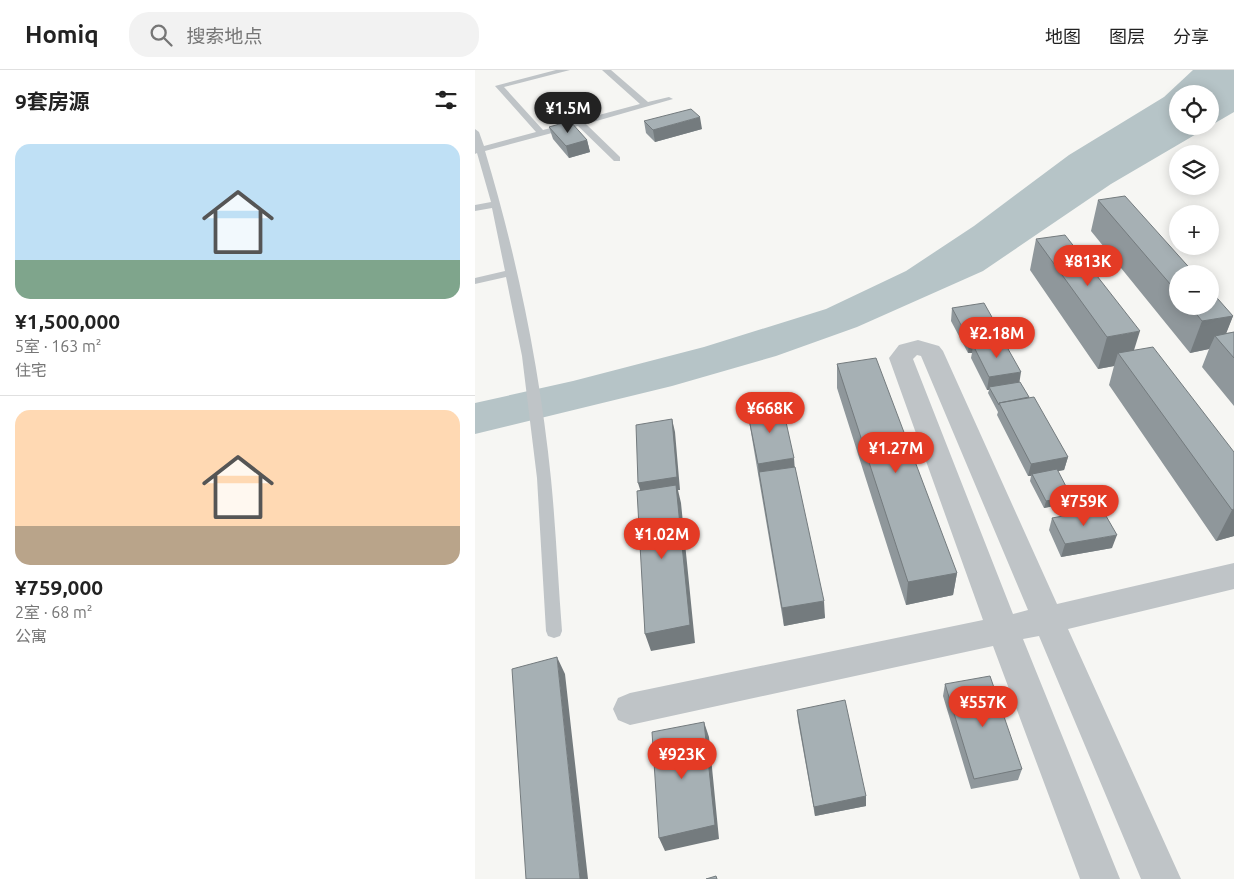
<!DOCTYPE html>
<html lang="zh">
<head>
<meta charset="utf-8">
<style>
  :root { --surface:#fff; --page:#f2f2f2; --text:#222; --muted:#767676; --line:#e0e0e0; --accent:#e43b25 }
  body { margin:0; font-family:Ubuntu,"Noto Sans SC",sans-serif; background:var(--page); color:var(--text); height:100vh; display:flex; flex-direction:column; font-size:19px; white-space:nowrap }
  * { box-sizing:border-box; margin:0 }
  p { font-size:16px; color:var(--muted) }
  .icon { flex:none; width:28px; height:28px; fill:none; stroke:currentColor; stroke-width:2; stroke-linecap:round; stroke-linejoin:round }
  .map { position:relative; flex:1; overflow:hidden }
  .drawer { display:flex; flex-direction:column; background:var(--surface); width:475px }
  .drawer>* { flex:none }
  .buttons { position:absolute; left:694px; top:15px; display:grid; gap:10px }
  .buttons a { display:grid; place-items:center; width:50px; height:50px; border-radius:50%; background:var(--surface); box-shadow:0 2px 12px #0003; font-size:25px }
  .price { position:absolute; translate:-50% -42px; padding:0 11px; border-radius:18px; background:var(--accent); color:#fff; font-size:16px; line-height:32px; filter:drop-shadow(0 1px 2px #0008) }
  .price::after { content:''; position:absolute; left:50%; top:30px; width:15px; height:11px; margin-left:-8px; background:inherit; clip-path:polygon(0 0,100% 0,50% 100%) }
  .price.on { background:#222; color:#fff }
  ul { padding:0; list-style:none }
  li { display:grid; align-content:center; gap:10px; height:265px; padding:0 15px }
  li+li { border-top:1px solid var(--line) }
  li span { display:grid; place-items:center; height:155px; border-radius:15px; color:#555 }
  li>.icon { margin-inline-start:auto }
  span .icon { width:90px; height:90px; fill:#fffc; stroke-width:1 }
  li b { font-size:21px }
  h2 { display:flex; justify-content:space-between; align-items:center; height:60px; padding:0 15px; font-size:21px }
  header { display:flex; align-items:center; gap:30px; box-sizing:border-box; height:70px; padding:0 25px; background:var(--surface); border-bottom:1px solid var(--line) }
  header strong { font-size:24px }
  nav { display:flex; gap:28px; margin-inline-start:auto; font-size:18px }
  .search { width:350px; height:45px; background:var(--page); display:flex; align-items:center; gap:12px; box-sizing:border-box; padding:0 18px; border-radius:20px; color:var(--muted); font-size:19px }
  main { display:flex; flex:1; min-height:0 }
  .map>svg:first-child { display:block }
  .water { fill:#b6c4c7 }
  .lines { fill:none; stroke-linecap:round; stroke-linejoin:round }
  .lane { fill:#bfc4c7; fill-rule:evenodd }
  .street { fill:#bfc4c7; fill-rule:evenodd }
  .wall { fill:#8f979b }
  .shaded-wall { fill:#747b7e }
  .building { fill:#a6b0b4; stroke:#747b7e }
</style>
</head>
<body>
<header>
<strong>Homiq</strong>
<div class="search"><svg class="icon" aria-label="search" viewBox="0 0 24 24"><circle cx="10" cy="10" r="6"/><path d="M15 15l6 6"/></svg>搜索地点</div>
<nav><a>地图</a><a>图层</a><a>分享</a></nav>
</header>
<main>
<section class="drawer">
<h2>9套房源<svg class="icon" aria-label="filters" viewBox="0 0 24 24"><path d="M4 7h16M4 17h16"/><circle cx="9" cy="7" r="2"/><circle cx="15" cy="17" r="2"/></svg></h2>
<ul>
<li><span style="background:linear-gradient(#bfe0f5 75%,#7fa58c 0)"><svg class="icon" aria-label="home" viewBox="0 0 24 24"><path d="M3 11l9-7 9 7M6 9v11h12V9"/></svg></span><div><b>¥1,500,000</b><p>5室 · 163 m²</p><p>住宅</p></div></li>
<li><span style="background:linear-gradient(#ffd9b3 75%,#b9a48a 0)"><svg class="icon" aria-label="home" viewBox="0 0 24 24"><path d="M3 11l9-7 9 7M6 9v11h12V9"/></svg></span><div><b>¥759,000</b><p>2室 · 68 m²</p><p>公寓</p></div></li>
</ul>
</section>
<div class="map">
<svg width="759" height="809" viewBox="0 0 759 809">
  <rect width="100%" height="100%" fill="#f6f6f3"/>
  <path class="water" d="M718,0H759V42L735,56V24H702V56H735L636,114L508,201L382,257L301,286L197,316L0,364V333L98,311L229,277L351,239L431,201L499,156L594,85L689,27Z"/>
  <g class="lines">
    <path class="lane" d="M81,0H95L29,17L68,60L165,34L127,0H136L173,32L194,27L198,29L111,54L145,87V91H139L103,56L10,81C42,187 65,299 76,409C81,460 83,510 87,561L85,566L79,568L73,566L71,561L62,408L47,286L31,207L0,214V208L30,201L17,138L0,141V135L16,132L2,83L0,84V59L4,62L9,76L61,62L20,16Z"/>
    <path class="street" d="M443,270L464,276L468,281L582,534L759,493V519L593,559L706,809H666L564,566L548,569L645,809H605L518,576L155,655L143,650L138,639L143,628L155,623L508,550L414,288L424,275ZM442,285L446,286L553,540L538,544L438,289Z"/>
  </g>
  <path class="wall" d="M169,51L227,59L180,72L171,63Z
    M74,57L112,70L115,82L94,88L78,69Z
    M623,130L702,204V236H735L758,246L751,263L759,262V336L727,297L734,279L715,283L616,161Z
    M561,169L659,281L759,382V466L741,471L634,315L639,296L623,299L555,200Z
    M477,238L527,265L526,271L544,312L593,387L589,400L582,401L596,426L594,433L569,438L555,411L556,406H553L522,345L523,342L513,323L514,320H512L496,288L497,283H493L476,251Z
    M362,294L482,503L478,525L431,535L362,318Z
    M272,339L320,397L350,548L309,556Z
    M577,448L637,478L586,487L574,460Z
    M470,614L547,699L543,710L496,719L468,626Z
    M322,640L391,726V736L340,746L323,651Z"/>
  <path class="shaded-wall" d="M225,47L227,59L180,72L178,60Z
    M112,70L115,82L94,88L91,76Z
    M758,246L747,274L740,266L734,279L715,283L727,251Z
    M665,261L655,293L643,283L639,296L623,299L632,267Z
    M527,265L525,278L498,275L497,283H493L494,270Z
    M546,302L544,315L514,317V320H512L514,307Z
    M197,349L200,362L205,420H203L206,433L220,573L176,581L170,564L167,426L163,413Z
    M593,387L589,400L557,406V404L556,406H553L556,394Z
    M319,388L320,401L284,407L283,394Z
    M596,426L594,433L569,438L571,431Z
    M759,439V466L741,471L757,440Z
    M642,465L637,478L586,487L590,474Z
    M482,503L478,525L431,535L433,512Z
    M349,531L350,548L309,556L307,538Z
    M82,587L90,604L113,809H105Z
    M229,652L234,667L244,769L190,781L184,768Z
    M391,726V736L340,746L339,737Z"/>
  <path class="building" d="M216,39L225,47L178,60L169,51Z
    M95,51L112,70L91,76L74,57Z
    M650,126L720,204H702V222L623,130Z
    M590,165L665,261L632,267L561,169Z
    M735,220L758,246L727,251L715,236H735Z
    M509,233L527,265L494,270L477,238Z
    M759,262V288L740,266Z
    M528,270L546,302L514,307L498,275Z
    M678,277L759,382V439L757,440L643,283Z
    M401,288L482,503L433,512L362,294Z
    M545,312L554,327L524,333V335L514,317Z
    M559,327L593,387L556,394L524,333Z
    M307,334L319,388L283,394L272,339Z
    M197,349L202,407L163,413L161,355Z
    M320,397L349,531L307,538L284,402Z
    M582,399L596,426L571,431L557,404Z
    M201,415L215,555L170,564L162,421Z
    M627,439L642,465L590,474L577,448Z
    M82,587L105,809H51L37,599Z
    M515,606L547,699L499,709L470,614Z
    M370,630L391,726L339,737L322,640Z
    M229,652L240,755L184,768L177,662Z
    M241,806L242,809H231Z"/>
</svg>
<div class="buttons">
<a><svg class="icon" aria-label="locate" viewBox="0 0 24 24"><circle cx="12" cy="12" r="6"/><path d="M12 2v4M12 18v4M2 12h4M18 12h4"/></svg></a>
<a><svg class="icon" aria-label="layers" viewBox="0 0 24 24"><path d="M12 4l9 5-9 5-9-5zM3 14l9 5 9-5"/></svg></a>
<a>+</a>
<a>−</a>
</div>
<b class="price on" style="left:93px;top:64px">¥1.5M</b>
<b class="price" style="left:613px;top:217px">¥813K</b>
<b class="price" style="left:522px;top:289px">¥2.18M</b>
<b class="price" style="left:295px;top:364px">¥668K</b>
<b class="price" style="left:421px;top:404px">¥1.27M</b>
<b class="price" style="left:609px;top:457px">¥759K</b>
<b class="price" style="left:187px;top:490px">¥1.02M</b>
<b class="price" style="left:508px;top:658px">¥557K</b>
<b class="price" style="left:207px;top:710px">¥923K</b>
</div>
</main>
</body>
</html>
